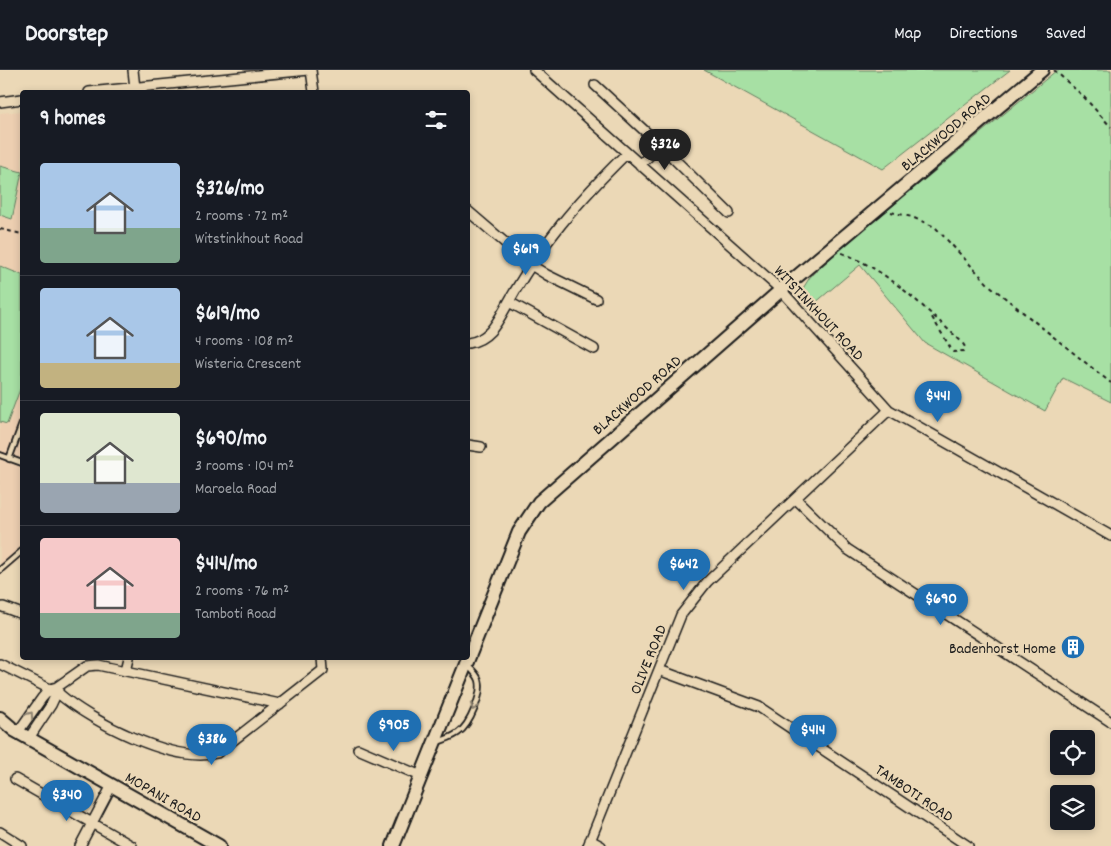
<!DOCTYPE html>
<html lang="en">
<head>
<meta charset="utf-8">
<style>
  :root { --surface:#171b24; --page:#242831; --text:#f1f3f6; --muted:#9ea1a6; --line:#363941; --accent:#1f6fb2 }
  body { margin:0; font-family:Dekko,sans-serif; background:var(--page); color:var(--text); height:100vh; display:flex; flex-direction:column; font-size:19px; white-space:nowrap }
  * { box-sizing:border-box; margin:0 }
  p { font-size:16px; color:var(--muted) }
  .icon { flex:none; width:28px; height:28px; fill:none; stroke:currentColor; stroke-width:2; stroke-linecap:round; stroke-linejoin:round }
  .map { position:relative; flex:1; overflow:hidden }
  .drawer { position:absolute; left:20px; top:20px; width:450px; height:570px; display:flex; flex-direction:column; background:var(--surface); border-radius:5px; box-shadow:0 2px 8px #0003 }
  .drawer>* { flex:none }
  .fabs { position:absolute; left:1050px; top:660px; display:grid; gap:10px }
  .fabs a { display:grid; place-items:center; width:45px; height:45px; border-radius:5px; background:var(--surface); box-shadow:0 2px 8px #0003; font-size:25px }
  .price { position:absolute; translate:-50% -42px; padding:0 11px; border-radius:18px; background:var(--accent); color:#fff; font-size:16px; line-height:32px; filter:drop-shadow(0 1px 2px #0008) }
  .price::after { content:''; position:absolute; left:50%; top:30px; width:15px; height:11px; margin-left:-8px; background:inherit; clip-path:polygon(0 0,100% 0,50% 100%) }
  .price.selected { background:#222; color:#fff }
  ul { padding:0; list-style:none }
  li { display:flex; align-items:center; gap:15px; height:125px; padding:0 20px }
  li+li { border-top:1px solid var(--line) }
  li span { display:grid; place-items:center; flex:none; width:140px; height:100px; border-radius:5px; color:#555 }
  li>.icon { margin-inline-start:auto }
  span .icon { width:60px; height:60px; fill:#fffc; stroke-width:1 }
  li b { font-size:21px }
  h2 { display:flex; justify-content:space-between; align-items:center; height:60px; padding:0 20px; font-size:21px }
  header { display:flex; align-items:center; gap:30px; box-sizing:border-box; height:70px; padding:0 25px; background:var(--surface); border-bottom:1px solid var(--line) }
  header strong { font-size:24px }
  nav { display:flex; gap:28px; margin-inline-start:auto; font-size:18px }
  .map>svg:first-child { display:block }
  .built { fill:#edcfb1 }
  .green { fill:#a7e0a4; stroke:#627e60 }
  .lines { fill:none; stroke-linecap:round; stroke-linejoin:round }
  .lane-casing { stroke:#1c1c1c; stroke-width:8 }
  .street-casing { stroke:#1c1c1c; stroke-width:12 }
  .secondary-casing { stroke:#1c1c1c; stroke-width:16 }
  .path { stroke:#1c1c1c; stroke-width:2; stroke-dasharray:4 4; stroke-linecap:butt }
  .lane { stroke:#ebd8b6; stroke-width:4.5 }
  .street { stroke:#ebd8b6; stroke-width:9 }
  .secondary { stroke:#ebd8b6; stroke-width:12 }
  .oneway { stroke:#8e8371 }
  .labels { text-anchor:middle; stroke-width:4.5; stroke-linejoin:round; paint-order:stroke }
  .street-label { font-size:16px; fill:#1c1c1c; stroke:#ebd8b6 }
  .poi-label { font-size:16px; fill:#1c1c1c; stroke:#ebd8b6; text-anchor:end }
</style>
</head>
<body>
<header>
<strong>Doorstep</strong>
<nav><a>Map</a><a>Directions</a><a>Saved</a></nav>
</header>
<div class="map">
<svg width="1111" height="776" viewBox="0 0 1111 776">
  <rect width="100%" height="100%" fill="#ebd8b6"/>
  <filter id="ink" filterUnits="userSpaceOnUse"><feTurbulence type="fractalNoise" baseFrequency=".02" numOctaves="2"/><feDisplacementMap in="SourceGraphic" scale="10" xChannelSelector="R" yChannelSelector="G"/><feConvolveMatrix kernelMatrix="1 2 1 2 8 2 1 2 1" color-interpolation-filters="sRGB"/></filter>
  <g filter="url(#ink)">
    <path class="built" d="M22,41V487L0,506V43Z"/>
    <path class="green" d="M704,0H1010L883,99Z
      M1057,0H1111V332L1063,308L1045,341L925,273L860,195L808,239L802,228V220L810,207L844,176Z
      M0,96L22,102L12,149L0,145Z
      M0,196L22,205V314L7,354L0,352Z"/>
    <g class="lines">
      <g class="lane-casing">
        <path id="lane" d="M0,385L22,393
          M9,389L22,354
          M0,500L22,481
          M437,672C444,670 452,667 458,663C470,655 483,624 479,610C477,604 471,599 467,595"/>
      </g>
      <g class="street-casing">
        <path id="street" d="M133,0L135,18
          M311,0L314,22
          M534,0L781,220L889,340L1111,466
          M595,15L660,75L640,95
          M89,22L309,0
          M0,32L22,29
          M660,75L729,143
          M468,141L531,195L547,205L596,229
          M509,232L594,279
          M468,273C489,270 497,253 507,235C540,175 578,131 627,83
          M468,375L481,377
          M796,429L847,479L1111,652
          M3,537L22,544
          M0,594L50,619
          M126,600L129,588
          M659,600L759,637L968,776
          M58,623C91,652 174,694 217,683L323,600L322,588
          M18,662L42,628L50,619L57,617L87,596L98,595L280,634
          M29,668L51,635L58,620
          M358,679L421,706
          M15,709L132,776
          M0,762L22,776
          M590,770L601,776
          M80,776L112,715
          M588,776L681,545L707,512L889,340"/>
      </g>
      <g class="secondary-casing">
        <path id="secondary" d="M0,648L14,660L219,776
          M393,776L519,462L539,432L781,220L1042,0"/>
      </g>
      <path class="path" d="M1054,0L1083,26L1111,57
        M891,142L912,147L935,157L989,215L1111,313
        M0,159L22,164
        M842,183C890,201 925,239 962,272L965,277L964,281L953,282L930,244"/>
      <use href="#lane" class="lane"/>
      <use href="#street" class="street"/>
      <use href="#secondary" class="secondary"/>
    </g>
    <defs><path id="oneway-chevron" d="M-2-3.5L2.5 0L-2 3.5" fill="none" stroke-width="1.6" stroke-linecap="round" stroke-linejoin="round" transform="scale(1.25)"/></defs>
    <g class="oneway">
      <use href="#oneway-chevron" transform="translate(474 637) rotate(110)"/>
      <use href="#oneway-chevron" transform="translate(30 645) rotate(-55)"/>
    </g>
  </g>
  <defs>
    <g id="building-disc" transform="scale(1.25)"><circle r="9.5" fill="#1f6fb2" stroke="#ebd8b6"/><path d="M-4-6H4V6H1V3H-1V6H-4ZM-2.5-4.3h1.7v1.8h-1.7ZM.8-4.3h1.7v1.8H.8ZM-2.5-1h1.7V.8h-1.7ZM.8-1h1.7V.8H.8Z" fill="#fff"/></g>
  </defs>
  <g fill-rule="evenodd">
    <use href="#building-disc" x="1073" y="577"/>
  </g>
  <g class="labels">
    <g class="street-label">
      <text transform="translate(945 61) rotate(-40)" y="6">BLACKWOOD ROAD</text>
      <text transform="translate(820 242) rotate(47)" y="6">WITSTINKHOUT ROAD</text>
      <text transform="translate(636 324) rotate(-41)" y="6">BLACKWOOD ROAD</text>
      <text transform="translate(647 589) rotate(-68)" y="6">OLIVE ROAD</text>
      <text transform="translate(915 722) rotate(34)" y="6">TAMBOTI ROAD</text>
      <text transform="translate(164 726) rotate(30)" y="6">MOPANI ROAD</text>
    </g>
    <g class="poi-label">
      <text x="1056" y="583">Badenhorst Home</text>
    </g>
  </g>
</svg>
<div class="fabs">
<a><svg class="icon" aria-label="locate" viewBox="0 0 24 24"><circle cx="12" cy="12" r="6"/><path d="M12 2v4M12 18v4M2 12h4M18 12h4"/></svg></a>
<a><svg class="icon" aria-label="layers" viewBox="0 0 24 24"><path d="M12 4l9 5-9 5-9-5zM3 14l9 5 9-5"/></svg></a>
</div>
<b class="price selected" style="left:665px;top:101px">$326</b>
<b class="price" style="left:526px;top:206px">$619</b>
<b class="price" style="left:938px;top:353px">$441</b>
<b class="price" style="left:684px;top:521px">$642</b>
<b class="price" style="left:941px;top:556px">$690</b>
<b class="price" style="left:394px;top:682px">$905</b>
<b class="price" style="left:813px;top:687px">$414</b>
<b class="price" style="left:212px;top:696px">$386</b>
<b class="price" style="left:67px;top:752px">$340</b>
<section class="drawer">
<h2>9 homes<svg class="icon" aria-label="filters" viewBox="0 0 24 24"><path d="M4 7h16M4 17h16"/><circle cx="9" cy="7" r="2"/><circle cx="15" cy="17" r="2"/></svg></h2>
<ul>
<li><span style="background:linear-gradient(#a9c7e8 65%,#7fa58c 0)"><svg class="icon" aria-label="home" viewBox="0 0 24 24"><path d="M3 11l9-7 9 7M6 9v11h12V9"/></svg></span><div><b>$326/mo</b><p>2 rooms · 72 m²</p><p>Witstinkhout Road</p></div></li>
<li><span style="background:linear-gradient(#a9c7e8 75%,#c2b280 0)"><svg class="icon" aria-label="home" viewBox="0 0 24 24"><path d="M3 11l9-7 9 7M6 9v11h12V9"/></svg></span><div><b>$619/mo</b><p>4 rooms · 108 m²</p><p>Wisteria Crescent</p></div></li>
<li><span style="background:linear-gradient(#dfe7d0 70%,#9aa5b1 0)"><svg class="icon" aria-label="home" viewBox="0 0 24 24"><path d="M3 11l9-7 9 7M6 9v11h12V9"/></svg></span><div><b>$690/mo</b><p>3 rooms · 104 m²</p><p>Maroela Road</p></div></li>
<li><span style="background:linear-gradient(#f6c9c9 75%,#7fa58c 0)"><svg class="icon" aria-label="home" viewBox="0 0 24 24"><path d="M3 11l9-7 9 7M6 9v11h12V9"/></svg></span><div><b>$414/mo</b><p>2 rooms · 76 m²</p><p>Tamboti Road</p></div></li>
</ul>
</section>
</div>
</body>
</html>
